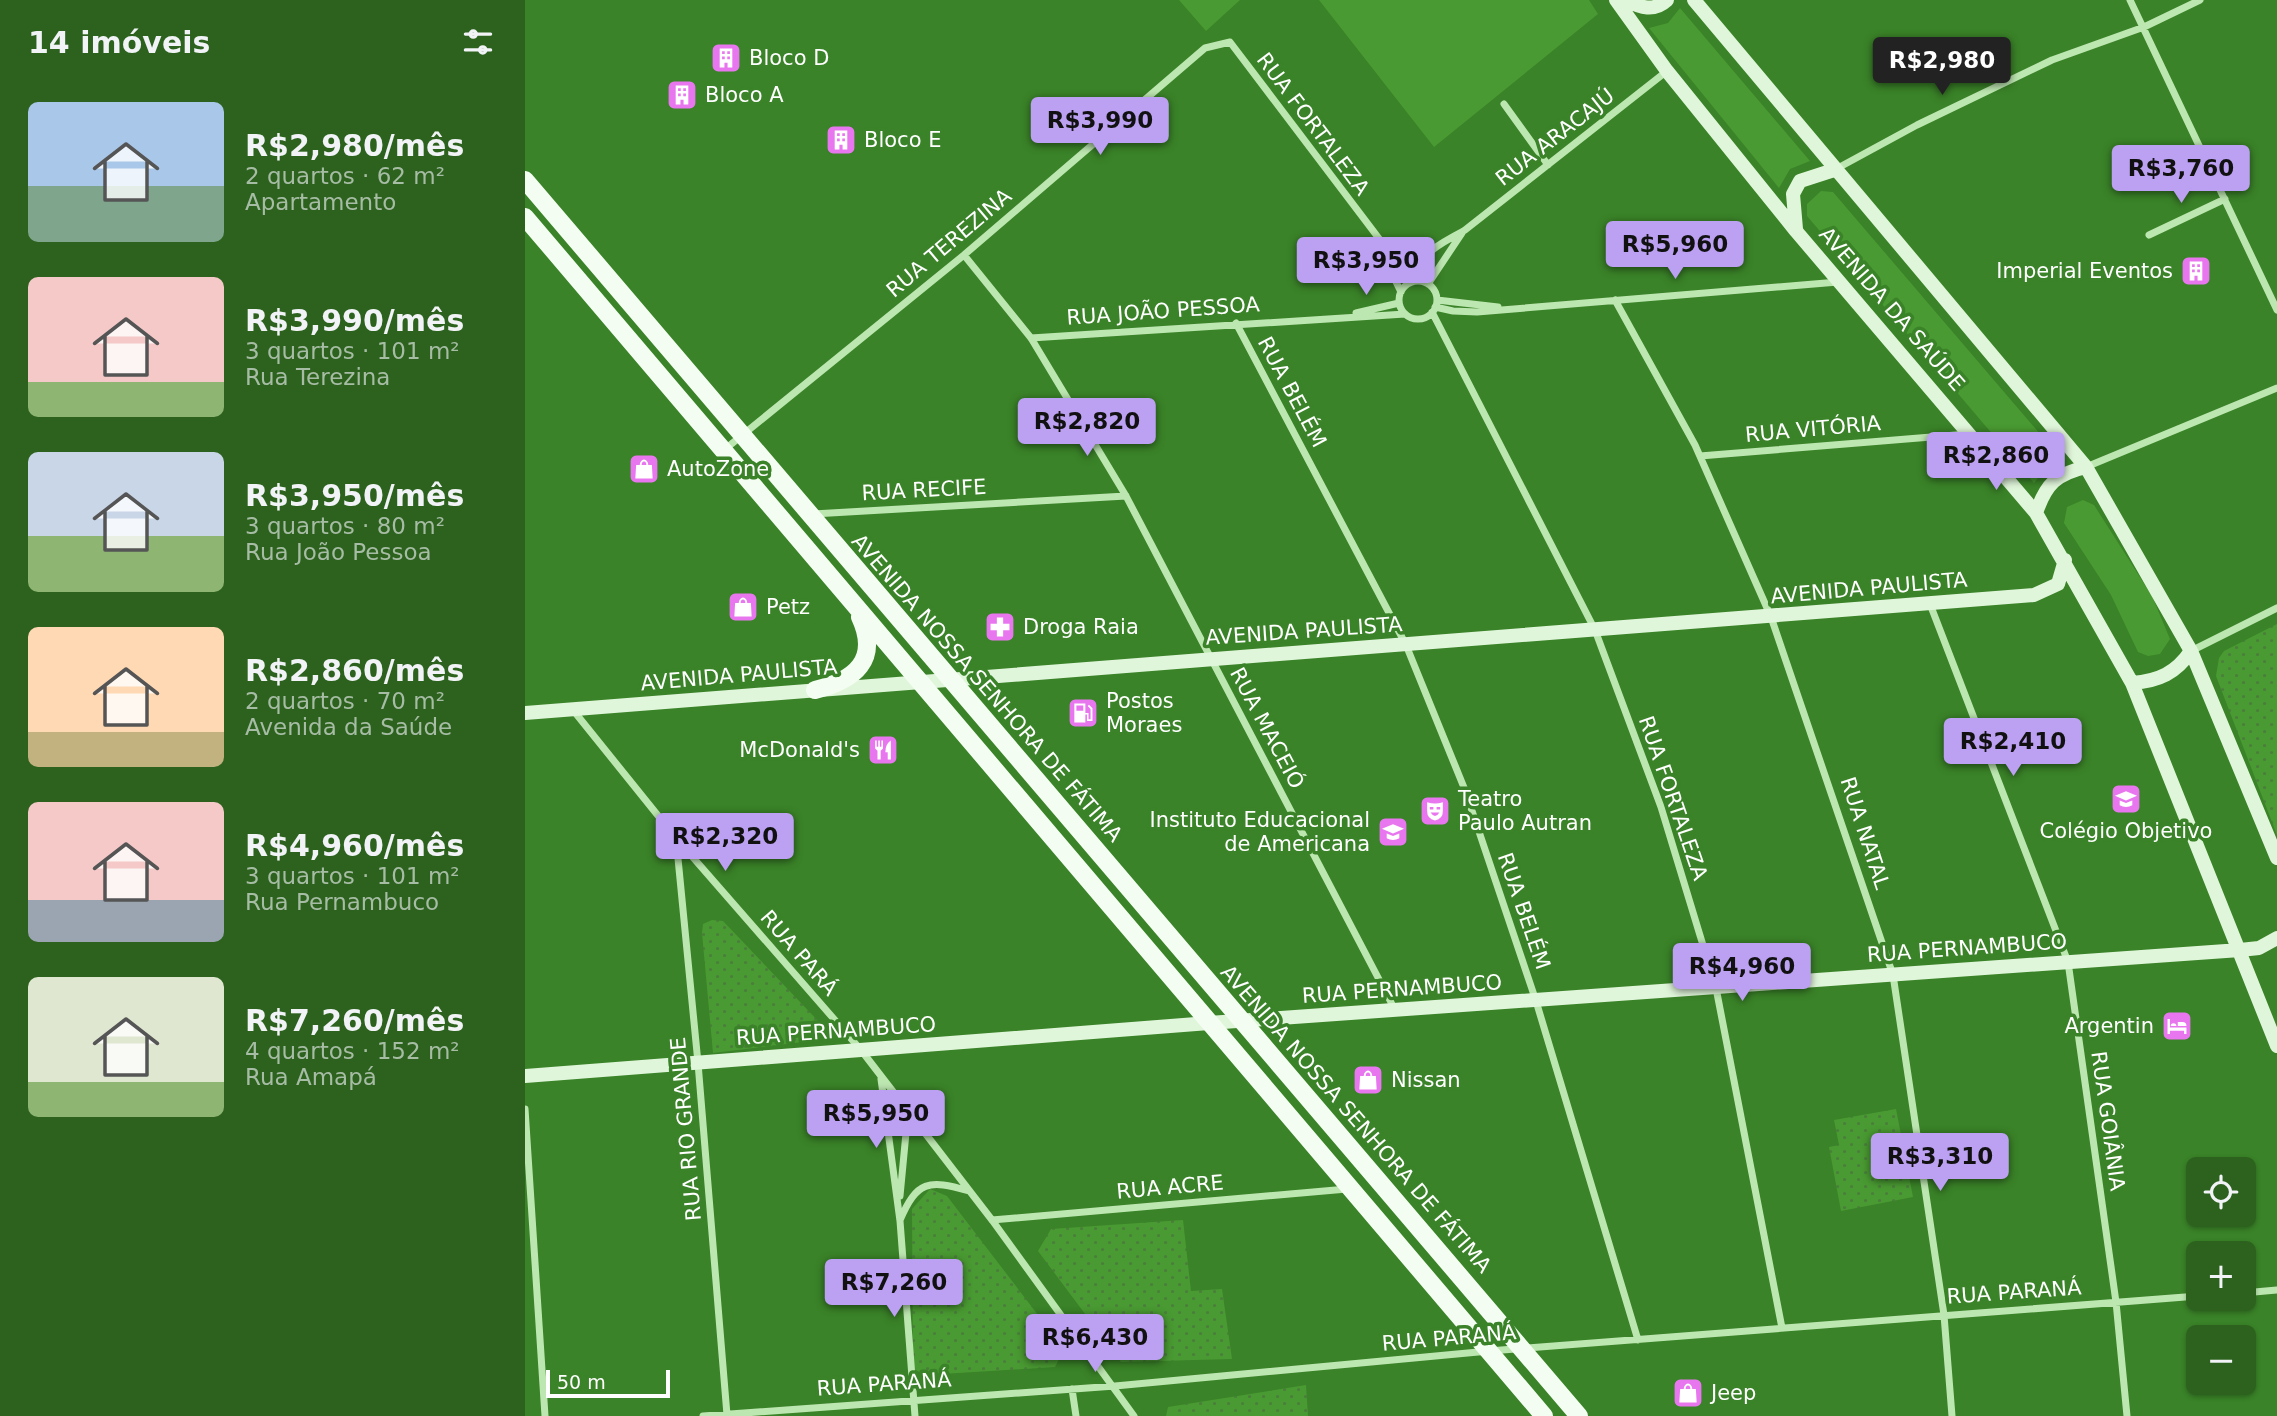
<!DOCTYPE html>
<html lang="pt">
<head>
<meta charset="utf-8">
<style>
  :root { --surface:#2c621e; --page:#386b2b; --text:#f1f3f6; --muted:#a6bca4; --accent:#bca0f2 }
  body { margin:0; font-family:"DejaVu Sans",sans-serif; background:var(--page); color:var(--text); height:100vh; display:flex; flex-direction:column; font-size:26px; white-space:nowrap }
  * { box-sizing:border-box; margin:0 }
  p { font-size:23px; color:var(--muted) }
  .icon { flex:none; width:38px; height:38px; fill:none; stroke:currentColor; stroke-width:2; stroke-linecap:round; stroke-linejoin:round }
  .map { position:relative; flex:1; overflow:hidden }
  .sheet { display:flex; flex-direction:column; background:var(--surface); width:525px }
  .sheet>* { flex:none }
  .fabs { position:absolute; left:1661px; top:1157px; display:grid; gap:14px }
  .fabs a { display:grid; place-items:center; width:70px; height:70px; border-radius:10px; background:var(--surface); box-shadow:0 2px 5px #0004; font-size:35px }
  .scale { position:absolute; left:21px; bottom:18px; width:124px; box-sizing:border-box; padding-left:7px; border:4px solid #fff; border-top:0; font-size:19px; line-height:24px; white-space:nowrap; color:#fff; -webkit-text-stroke:5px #3a8328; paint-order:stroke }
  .price { position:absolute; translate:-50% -60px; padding:0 16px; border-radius:7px; background:var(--accent); color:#111; font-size:23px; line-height:46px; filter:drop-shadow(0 2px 4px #0008) }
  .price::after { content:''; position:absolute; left:50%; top:42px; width:21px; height:16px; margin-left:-10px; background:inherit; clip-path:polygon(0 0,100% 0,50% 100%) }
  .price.active { background:#222; color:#fff }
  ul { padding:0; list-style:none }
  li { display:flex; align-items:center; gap:21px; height:175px; padding:0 28px }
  li span { display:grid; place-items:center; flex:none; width:196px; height:140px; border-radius:10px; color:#555 }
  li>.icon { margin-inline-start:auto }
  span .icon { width:84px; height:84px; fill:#fffc; stroke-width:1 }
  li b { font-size:30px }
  h2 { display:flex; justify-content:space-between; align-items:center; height:84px; padding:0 28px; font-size:30px }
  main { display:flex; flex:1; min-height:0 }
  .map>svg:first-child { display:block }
  .grass { fill:#499a32 }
  .park { fill:url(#park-dots) }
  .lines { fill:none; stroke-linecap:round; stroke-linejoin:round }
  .minor { stroke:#bde7b1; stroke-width:7 }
  .secondary { stroke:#e0f6da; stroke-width:14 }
  .primary { stroke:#f4fdf2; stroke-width:18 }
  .labels { text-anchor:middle; stroke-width:7; stroke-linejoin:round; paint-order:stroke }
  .poi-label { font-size:21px; fill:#fff; stroke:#3a8328; text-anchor:start }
  .street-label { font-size:21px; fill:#fff; stroke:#3a8328 }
</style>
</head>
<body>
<main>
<section class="sheet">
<h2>14 imóveis<svg class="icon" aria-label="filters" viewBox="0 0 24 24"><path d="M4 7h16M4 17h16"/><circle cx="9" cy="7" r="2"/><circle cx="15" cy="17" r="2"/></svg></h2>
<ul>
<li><span style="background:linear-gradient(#a9c7e8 60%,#7fa58c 0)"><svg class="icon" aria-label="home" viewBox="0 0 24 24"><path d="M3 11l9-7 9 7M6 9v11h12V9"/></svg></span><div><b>R$2,980/mês</b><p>2 quartos · 62 m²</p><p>Apartamento</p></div></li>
<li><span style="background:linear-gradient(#f6c9c9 75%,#8fb573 0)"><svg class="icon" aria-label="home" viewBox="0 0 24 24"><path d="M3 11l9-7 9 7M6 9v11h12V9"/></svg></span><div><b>R$3,990/mês</b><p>3 quartos · 101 m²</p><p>Rua Terezina</p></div></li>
<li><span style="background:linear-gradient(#c9d6e8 60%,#8fb573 0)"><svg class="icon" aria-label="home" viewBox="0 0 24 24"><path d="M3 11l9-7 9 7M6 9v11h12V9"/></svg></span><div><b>R$3,950/mês</b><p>3 quartos · 80 m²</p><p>Rua João Pessoa</p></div></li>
<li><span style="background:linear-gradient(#ffd9b3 75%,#c2b280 0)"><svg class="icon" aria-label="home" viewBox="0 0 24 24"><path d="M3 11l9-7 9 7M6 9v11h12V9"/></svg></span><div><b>R$2,860/mês</b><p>2 quartos · 70 m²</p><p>Avenida da Saúde</p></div></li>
<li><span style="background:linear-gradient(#f6c9c9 70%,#9aa5b1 0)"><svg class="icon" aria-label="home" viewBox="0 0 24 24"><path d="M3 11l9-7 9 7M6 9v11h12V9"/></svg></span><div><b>R$4,960/mês</b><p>3 quartos · 101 m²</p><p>Rua Pernambuco</p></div></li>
<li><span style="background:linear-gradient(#dfe7d0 75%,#8fb573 0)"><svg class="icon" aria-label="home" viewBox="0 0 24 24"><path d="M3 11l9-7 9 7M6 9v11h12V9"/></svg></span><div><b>R$7,260/mês</b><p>4 quartos · 152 m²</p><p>Rua Amapá</p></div></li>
</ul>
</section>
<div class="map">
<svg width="1752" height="1416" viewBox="0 0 1752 1416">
  <defs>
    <pattern id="park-dots" width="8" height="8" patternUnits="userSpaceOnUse" patternTransform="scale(1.75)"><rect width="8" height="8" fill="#499a32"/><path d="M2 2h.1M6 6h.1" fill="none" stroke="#4a7f3b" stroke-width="1.8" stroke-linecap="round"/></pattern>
  </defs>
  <rect width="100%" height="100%" fill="#3a8328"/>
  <path class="grass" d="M654,0H715L681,31Z
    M794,0H1064L1073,14L909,147Z
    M1155,8L1285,161L1265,169L1254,188L1124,28L1143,23Z
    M1296,191L1308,192L1539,462L1523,465L1509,483L1282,216V204Z
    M1558,500L1569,505L1627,596L1645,639L1635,654L1623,656L1613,652L1586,595L1539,523L1542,507Z"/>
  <path class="park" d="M1752,624V835L1691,676L1694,658L1699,651Z
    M187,920L198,921L297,1025L294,1035L285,1041L188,1053L177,933L178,924Z
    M1371,1109L1388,1197L1316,1211L1304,1147L1314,1145L1309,1120Z
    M405,1189L422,1196L539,1349L530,1367L401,1375L388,1369L387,1209Z
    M658,1220L666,1291L697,1289L707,1359L596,1362L513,1251L526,1229Z
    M781,1385L783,1416H641L643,1407Z"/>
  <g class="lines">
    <path class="minor" d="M1605,0L1752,310
      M979,104L1023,165
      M1311,169L1392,125L1527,60L1619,27L1675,0
      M1624,235L1700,199
      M850,239L876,292
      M439,255L506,338L601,496L870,1010
      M890,281C898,249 913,246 940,230L1142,71
      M874 300a19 19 0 1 1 38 0a19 19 0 1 1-38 0Z
      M903,284L937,233
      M912,300L973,307
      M1090,300L1170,445L1246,617L1368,975L1419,1315L1427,1416
      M910,307L928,311L952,312L1313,282
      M907,312L1070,630L1136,807L1191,988L1257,1328
      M831,313L874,303
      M711,323L881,645L940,790L1011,1001L1113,1340
      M506,338L880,314
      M199,450L439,255L680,48L705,42L871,261L884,283
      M1175,456L1443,434
      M1561,467L1752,388
      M288,514L601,496
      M1405,604L1543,962L1591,1302L1602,1416
      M1666,651L1752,608
      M48,710L151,838L336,1050L467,1220L609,1416
      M151,838L173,1063L202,1415
      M356,1079L375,1221L390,1416
      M0,1109L20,1416
      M375,1196L383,1112
      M375,1220C392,1181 403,1179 444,1191
      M467,1220L822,1189
      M1718,1293L1752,1290
      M547,1389L551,1416
      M178,1416L590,1386L964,1351L1673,1296"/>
    <path class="secondary" d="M1091,0L1142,71L1271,231L1511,513L1607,683L1752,1046
      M1101,0C1116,8 1129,12 1142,0
      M1169,0L1561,467L1666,651L1752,858
      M1271,229L1268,194L1275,181L1309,170
      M1511,513C1521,484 1531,474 1561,467
      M1607,683C1634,681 1651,673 1666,651
      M0,713L1509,595L1533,584L1540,560
      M0,1076L684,1023L1715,950L1734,948L1752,938"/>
    <path class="primary" d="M0,180L1054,1416
      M0,217L1019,1416
      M290,690C330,680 355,660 335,617"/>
  </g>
  <defs>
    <g id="building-square" transform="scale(1.575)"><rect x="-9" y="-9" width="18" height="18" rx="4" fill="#e877ef" stroke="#3a8328"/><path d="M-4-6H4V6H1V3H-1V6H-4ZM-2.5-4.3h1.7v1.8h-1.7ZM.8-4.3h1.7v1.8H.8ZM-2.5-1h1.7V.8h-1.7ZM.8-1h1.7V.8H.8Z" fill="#fff"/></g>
    <g id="shop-square" transform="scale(1.575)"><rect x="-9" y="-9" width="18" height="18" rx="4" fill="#e877ef" stroke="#3a8328"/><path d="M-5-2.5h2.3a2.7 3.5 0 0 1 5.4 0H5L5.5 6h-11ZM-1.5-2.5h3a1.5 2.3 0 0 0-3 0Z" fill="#fff"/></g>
    <g id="pharmacy-square" transform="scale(1.575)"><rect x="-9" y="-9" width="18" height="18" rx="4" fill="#e877ef" stroke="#3a8328"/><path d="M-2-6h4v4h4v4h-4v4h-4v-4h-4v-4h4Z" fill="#fff"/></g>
    <g id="fuel-square" transform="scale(1.575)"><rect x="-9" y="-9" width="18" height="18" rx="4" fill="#e877ef" stroke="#3a8328"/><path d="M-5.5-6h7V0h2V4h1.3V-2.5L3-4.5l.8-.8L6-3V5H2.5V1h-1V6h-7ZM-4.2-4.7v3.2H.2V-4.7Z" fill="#fff"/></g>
    <g id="restaurant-square" transform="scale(1.575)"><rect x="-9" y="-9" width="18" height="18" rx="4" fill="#e877ef" stroke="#3a8328"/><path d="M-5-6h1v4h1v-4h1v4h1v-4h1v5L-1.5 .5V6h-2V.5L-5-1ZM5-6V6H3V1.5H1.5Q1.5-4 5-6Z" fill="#fff"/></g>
    <g id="school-square" transform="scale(1.575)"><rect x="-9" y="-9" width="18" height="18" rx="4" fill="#e877ef" stroke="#3a8328"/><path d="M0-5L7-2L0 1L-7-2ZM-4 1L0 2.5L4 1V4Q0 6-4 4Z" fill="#fff"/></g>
    <g id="theatre-square" transform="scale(1.575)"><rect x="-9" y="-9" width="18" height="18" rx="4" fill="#e877ef" stroke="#3a8328"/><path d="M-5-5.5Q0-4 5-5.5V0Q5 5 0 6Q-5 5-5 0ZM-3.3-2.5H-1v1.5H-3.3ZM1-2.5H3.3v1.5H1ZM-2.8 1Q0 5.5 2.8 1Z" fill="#fff"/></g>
    <g id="hotel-square" transform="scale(1.575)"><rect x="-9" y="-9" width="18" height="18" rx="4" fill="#e877ef" stroke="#3a8328"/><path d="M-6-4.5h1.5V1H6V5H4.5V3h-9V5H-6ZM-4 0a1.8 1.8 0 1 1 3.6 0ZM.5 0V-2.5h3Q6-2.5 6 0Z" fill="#fff"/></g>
  </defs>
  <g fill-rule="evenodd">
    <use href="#building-square" x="201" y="58"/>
    <use href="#building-square" x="157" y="95"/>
    <use href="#building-square" x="316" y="140"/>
    <use href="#building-square" x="1671" y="271"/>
    <use href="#shop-square" x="119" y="469"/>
    <use href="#shop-square" x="218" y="607"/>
    <use href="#pharmacy-square" x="475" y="627"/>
    <use href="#fuel-square" x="558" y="713"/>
    <use href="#restaurant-square" x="358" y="750"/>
    <use href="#school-square" x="1601" y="799"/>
    <use href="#theatre-square" x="910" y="811"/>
    <use href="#school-square" x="868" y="832"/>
    <use href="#hotel-square" x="1652" y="1026"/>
    <use href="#shop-square" x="843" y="1080"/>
    <use href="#shop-square" x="1163" y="1393"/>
  </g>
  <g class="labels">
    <g class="poi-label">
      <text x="224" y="65">Bloco D</text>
      <text x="180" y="102">Bloco A</text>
      <text x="339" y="147">Bloco E</text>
      <text x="1648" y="278" text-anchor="end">Imperial Eventos</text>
      <text x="142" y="476">AutoZone</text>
      <text x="241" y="614">Petz</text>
      <text x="498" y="634">Droga Raia</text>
      <text x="581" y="708">Postos<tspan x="581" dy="24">Moraes</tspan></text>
      <text x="335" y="757" text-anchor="end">McDonald's</text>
      <text x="933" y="806">Teatro<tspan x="933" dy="24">Paulo Autran</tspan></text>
      <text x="845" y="827" text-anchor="end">Instituto Educacional<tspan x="845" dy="24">de Americana</tspan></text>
      <text x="1601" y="838" text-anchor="middle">Colégio Objetivo</text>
      <text x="1629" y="1033" text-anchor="end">Argentin</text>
      <text x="866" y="1087">Nissan</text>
      <text x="1186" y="1400">Jeep</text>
    </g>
    <g class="street-label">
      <text transform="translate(788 124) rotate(53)" y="7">RUA FORTALEZA</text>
      <text transform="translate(1030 137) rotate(-38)" y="7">RUA ARACAJÚ</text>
      <text transform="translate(424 243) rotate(-40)" y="7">RUA TEREZINA</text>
      <text transform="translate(1367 309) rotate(49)" y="7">AVENIDA DA SAÚDE</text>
      <text transform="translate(638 311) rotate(-4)" y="7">RUA JOÃO PESSOA</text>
      <text transform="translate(767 392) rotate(62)" y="7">RUA BELÉM</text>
      <text transform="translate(1288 429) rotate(-5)" y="7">RUA VITÓRIA</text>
      <text transform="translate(399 490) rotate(-3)" y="7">RUA RECIFE</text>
      <text transform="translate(1344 588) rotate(-5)" y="7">AVENIDA PAULISTA</text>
      <text transform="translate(779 631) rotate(-4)" y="7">AVENIDA PAULISTA</text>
      <text transform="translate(214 675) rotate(-5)" y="7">AVENIDA PAULISTA</text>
      <text transform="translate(462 688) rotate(49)" y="7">AVENIDA NOSSA SENHORA DE FÁTIMA</text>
      <text transform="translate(742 728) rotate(62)" y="7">RUA MACEIÓ</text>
      <text transform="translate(1148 798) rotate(71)" y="7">RUA FORTALEZA</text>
      <text transform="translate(1340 833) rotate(72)" y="7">RUA NATAL</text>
      <text transform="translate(999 911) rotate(71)" y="7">RUA BELÉM</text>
      <text transform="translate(1442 948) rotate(-4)" y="7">RUA PERNAMBUCO</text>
      <text transform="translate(274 953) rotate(49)" y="7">RUA PARÁ</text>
      <text transform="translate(877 989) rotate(-4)" y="7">RUA PERNAMBUCO</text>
      <text transform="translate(311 1031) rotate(-4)" y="7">RUA PERNAMBUCO</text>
      <text transform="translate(831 1119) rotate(49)" y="7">AVENIDA NOSSA SENHORA DE FÁTIMA</text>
      <text transform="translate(1583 1121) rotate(82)" y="7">RUA GOIÂNIA</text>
      <text transform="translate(161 1129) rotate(-95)" y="7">RUA RIO GRANDE</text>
      <text transform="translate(645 1187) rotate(-5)" y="7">RUA ACRE</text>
      <text transform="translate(1489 1292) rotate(-4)" y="7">RUA PARANÁ</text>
      <text transform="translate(924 1338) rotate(-5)" y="7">RUA PARANÁ</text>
      <text transform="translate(359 1384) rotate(-4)" y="7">RUA PARANÁ</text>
    </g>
  </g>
</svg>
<div class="fabs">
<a><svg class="icon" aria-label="locate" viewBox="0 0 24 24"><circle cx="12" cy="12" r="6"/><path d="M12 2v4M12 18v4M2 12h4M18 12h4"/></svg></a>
<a>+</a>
<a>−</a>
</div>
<div class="scale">50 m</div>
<b class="price active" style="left:1417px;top:97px">R$2,980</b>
<b class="price" style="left:575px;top:157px">R$3,990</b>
<b class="price" style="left:1656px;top:205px">R$3,760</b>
<b class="price" style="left:1150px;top:281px">R$5,960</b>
<b class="price" style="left:841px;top:297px">R$3,950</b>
<b class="price" style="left:562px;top:458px">R$2,820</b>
<b class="price" style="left:1471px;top:492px">R$2,860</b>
<b class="price" style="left:1488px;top:778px">R$2,410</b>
<b class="price" style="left:200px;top:873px">R$2,320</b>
<b class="price" style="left:1217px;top:1003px">R$4,960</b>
<b class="price" style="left:351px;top:1150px">R$5,950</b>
<b class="price" style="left:1415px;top:1193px">R$3,310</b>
<b class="price" style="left:369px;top:1319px">R$7,260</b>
<b class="price" style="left:570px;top:1374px">R$6,430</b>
</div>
</main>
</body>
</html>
